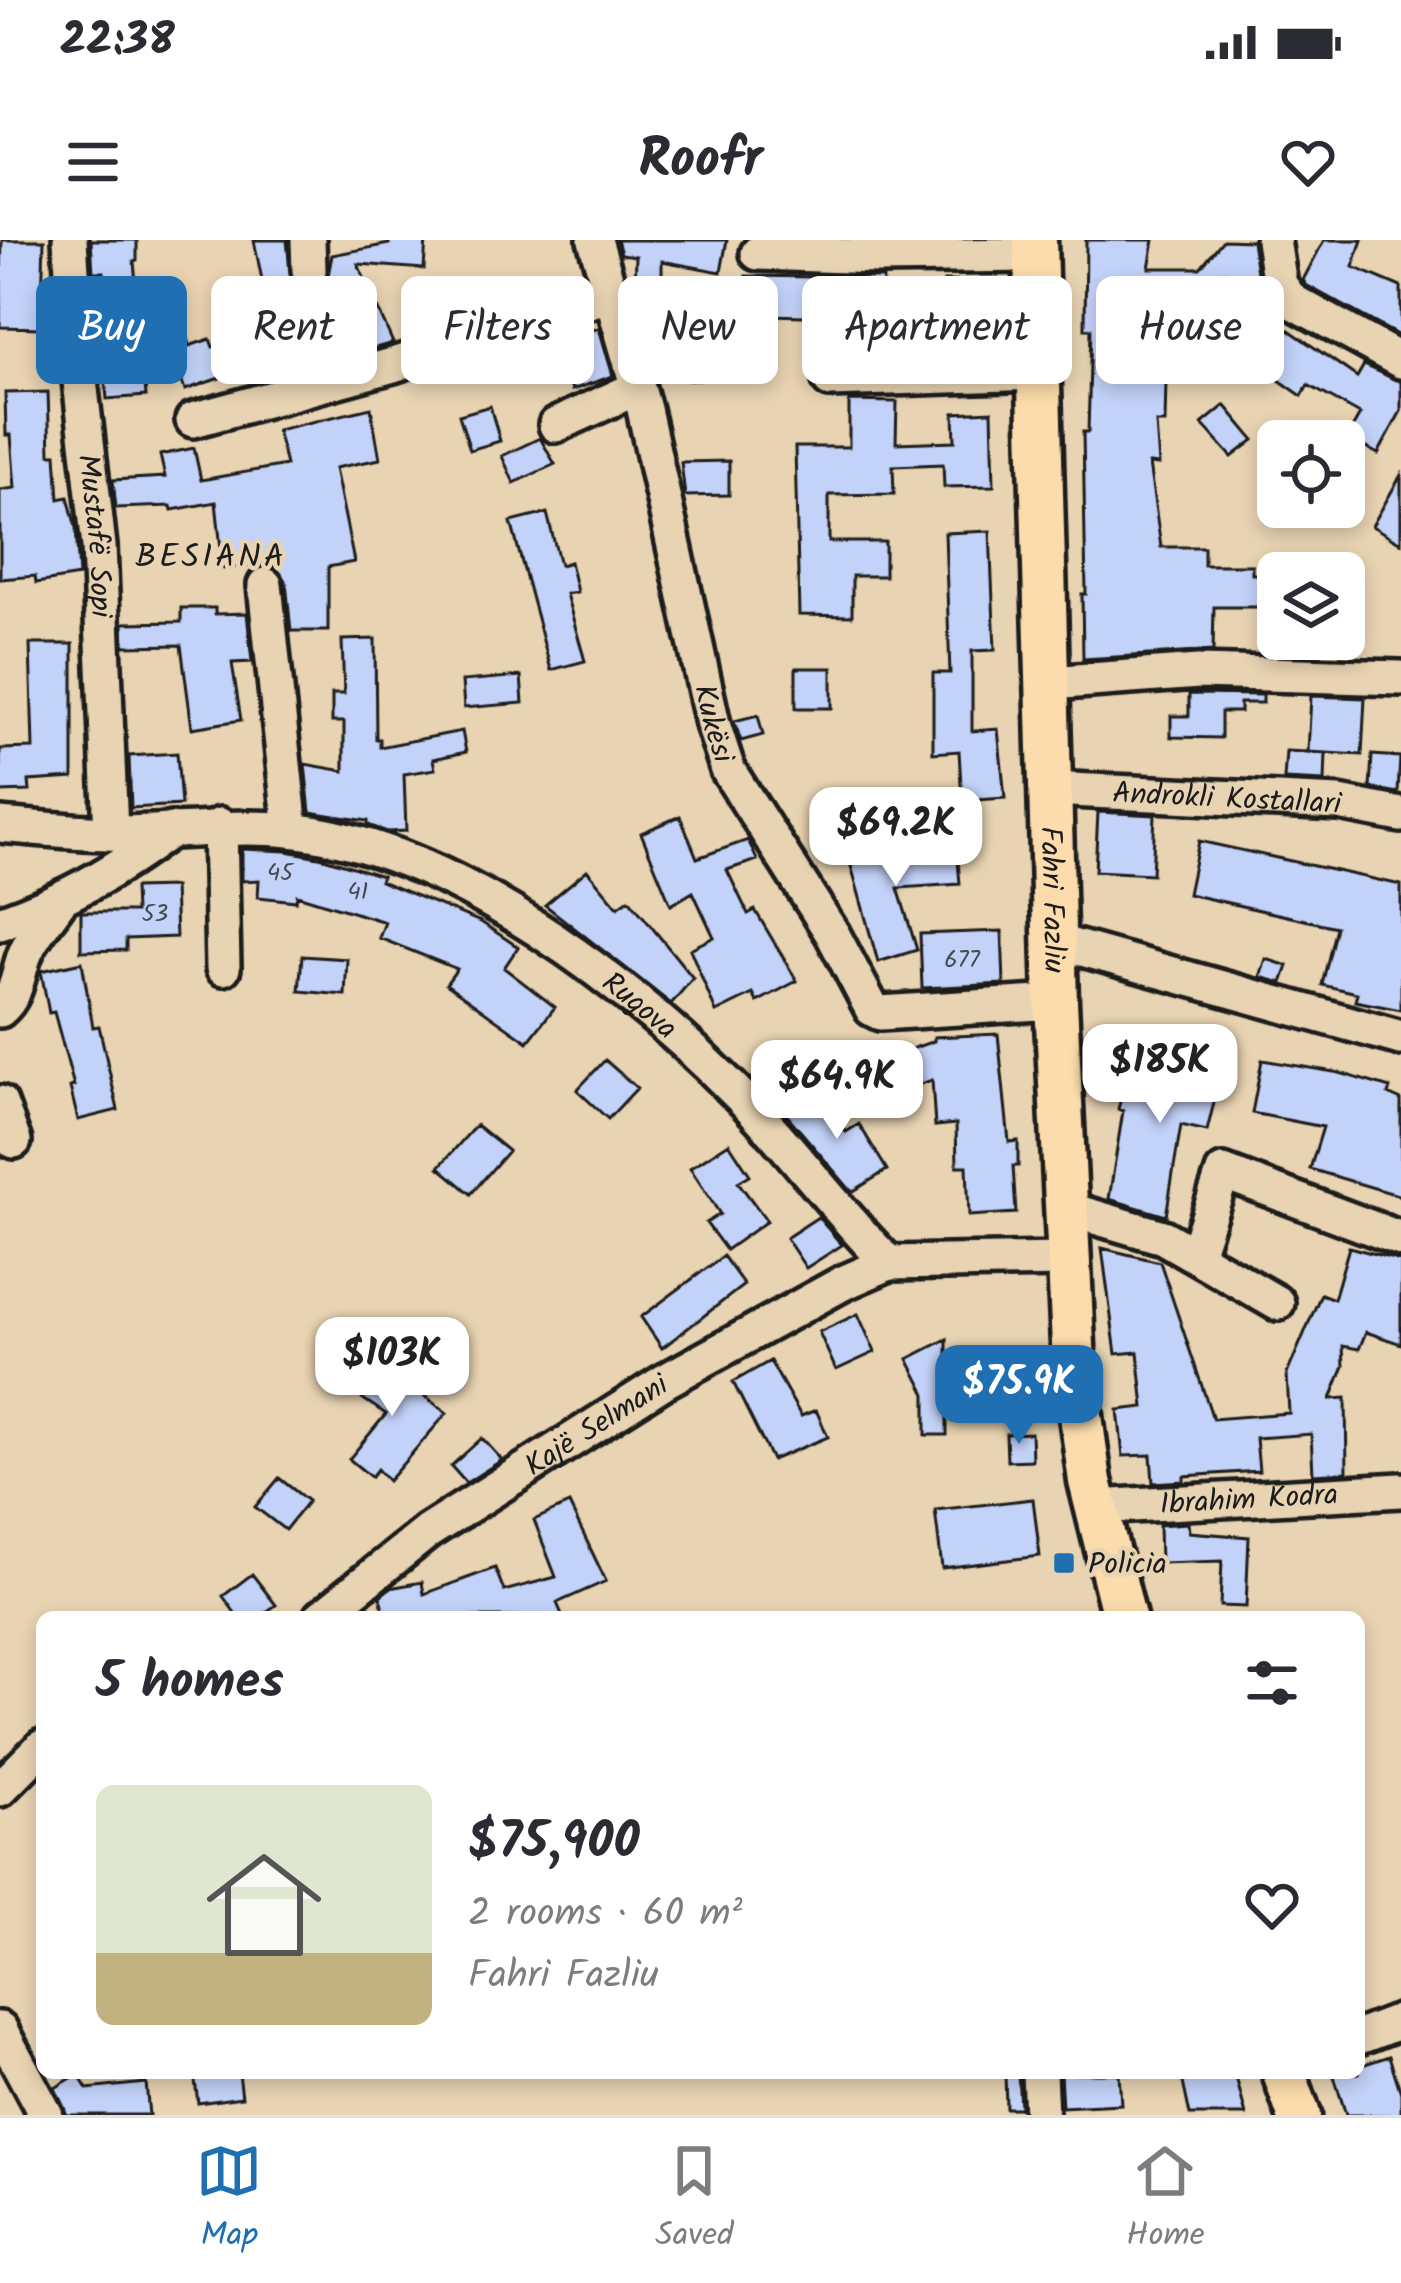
<!DOCTYPE html>
<html lang="en">
<head>
<meta charset="utf-8">
<style>
  :root { --surface:#fff; --page:#f2f2f3; --text:#2b2b33; --muted:#7c7c81; --line:#e1e1e2; --accent:#1f6fb2 }
  body { margin:0; font-family:Kalam,sans-serif; background:var(--page); color:var(--text); height:100vh; display:flex; flex-direction:column; font-size:45px; white-space:nowrap }
  * { box-sizing:border-box; margin:0 }
  p { font-size:39px; color:var(--muted) }
  .icon { flex:none; width:66px; height:66px; fill:none; stroke:currentColor; stroke-width:2; stroke-linecap:round; stroke-linejoin:round }
  .map { position:relative; flex:1; overflow:hidden }
  .details { position:absolute; left:36px; top:1371px; width:1329px; height:468px; display:flex; flex-direction:column; background:var(--surface); border-radius:18px; box-shadow:0 6px 18px #0003 }
  .details>* { flex:none }
  .guide { position:absolute; left:36px; top:36px; width:1329px; height:108px; display:flex; gap:24px }
  .controls { position:absolute; left:1257px; top:180px; display:grid; gap:24px }
  .controls a { display:grid; place-items:center; width:108px; height:108px; border-radius:18px; background:var(--surface); box-shadow:0 6px 18px #0003; font-size:60px }
  .price { position:absolute; translate:-50% -102px; padding:0 27px; border-radius:24px; background:#fff; color:#222; font-size:39px; line-height:78px; filter:drop-shadow(0 3px 6px #0008) }
  .price::after { content:''; position:absolute; left:50%; top:72px; width:36px; height:27px; margin-left:-18px; background:inherit; clip-path:polygon(0 0,100% 0,50% 100%) }
  .price.on { background:var(--accent); color:#fff }
  ul { padding:0; list-style:none }
  li { display:flex; align-items:center; gap:36px; height:300px; padding:0 60px }
  li+li { border-top:3px solid var(--line) }
  li span { display:grid; place-items:center; flex:none; width:336px; height:240px; border-radius:18px; color:#555 }
  li>.icon { margin-inline-start:auto }
  span .icon { width:144px; height:144px; fill:#fffc; stroke-width:1 }
  li b { font-size:51px }
  h2 { display:flex; justify-content:space-between; align-items:center; height:144px; padding:0 60px; font-size:51px }
  .chip { padding:0 42px; border-radius:18px; background:var(--surface); box-shadow:0 6px 18px #0003; font-size:42px; line-height:108px }
  .chip.on { background:var(--accent); color:#fff }
  .status { display:flex; justify-content:space-between; align-items:center; height:84px; padding:0 60px; background:var(--surface); direction:ltr }
  .status svg { height:33px; fill:currentColor }
  header { display:flex; justify-content:space-between; align-items:center; height:156px; padding:0 60px; background:var(--surface); font-size:54px; font-weight:600 }
  .menu { display:flex; justify-content:space-around; align-items:center; height:168px; border-top:3px solid var(--line); background:var(--surface); font-size:33px; color:var(--muted) }
  .menu a { display:grid; justify-items:center; gap:6px }
  .menu .on { color:var(--accent) }
  .map>svg:first-child { display:block }
  .building { fill:#c3d2f8; stroke:#1c1c1c; stroke-width:3 }
  .lines { fill:none; stroke-linecap:round; stroke-linejoin:round }
  .minor-casing { stroke:#1c1c1c; stroke-width:42 }
  .major-casing { stroke:#1c1c1c; stroke-width:51 }
  .minor { stroke:#e8d3b2; stroke-width:33 }
  .major { stroke:#fcdcac; stroke-width:42 }
  .poi-dot { fill:#1f6fb2; stroke:#e8d3b2; stroke-width:4.5 }
  .labels { text-anchor:middle; stroke-width:9; stroke-linejoin:round; paint-order:stroke }
  .number-label { font-size:24px; fill:#464a53 }
  .street-label { font-size:30px; fill:#1c1c1c; stroke:#e8d3b2 }
  .poi-label { font-size:30px; fill:#1c1c1c; stroke:#e8d3b2; text-anchor:start }
  .neighbourhood-label { font-size:33px; letter-spacing:3px; fill:#1c1c1c; stroke:#e8d3b2 }
</style>
</head>
<body>
<div class="status"><b>22:38</b><svg viewBox="0 0 49 12"><path d="M0 12V9h3v3zM5 12V6h3v6zM10 12V3h3v9zM15 12V0h3v12zM26 1h20v11H26zM47 4h2v5h-2z"/></svg></div>
<header><svg class="icon" aria-label="menu" viewBox="0 0 24 24"><path d="M4 6h16M4 12h16M4 18h16"/></svg>Roofr<svg class="icon" aria-label="heart" viewBox="0 0 24 24"><path d="M12 20l-8-8c-3-5 5-10 8-4 3-6 11-1 8 4z"/></svg></header>
<div class="map">
<svg width="1401" height="1875" viewBox="0 0 1401 1875">
  <rect width="100%" height="100%" fill="#e8d3b2"/>
  <filter id="ink" filterUnits="userSpaceOnUse"><feTurbulence type="fractalNoise" baseFrequency=".00833" numOctaves="2"/><feDisplacementMap in="SourceGraphic" scale="24" xChannelSelector="R" yChannelSelector="G"/><feConvolveMatrix kernelMatrix="1 2 1 2 8 2 1 2 1" color-interpolation-filters="sRGB"/></filter>
  <g filter="url(#ink)">
    <path class="building" d="M2,0H44L41,88L0,87Z
      M91,0H137V20L134,21L146,156L107,159L103,115H109L104,32H93Z
      M254,0H287L291,40L309,51L327,41L332,15L389,4V0H426L424,29L358,24L393,103L354,114L330,57L268,70Z
      M617,0H727L721,32L662,21V47H635L636,16L621,14Z
      M1086,0H1154L1149,28H1200L1223,0L1252,1L1258,39L1253,44L1224,32L1219,42L1241,57L1166,140L1165,183H1156L1159,225L1149,224L1161,307H1204V325H1252V334H1278V367H1214L1213,411L1083,419L1082,354H1086L1083,192H1088L1091,89H1085Z
      M1324,0H1362L1353,27L1401,47V97L1306,45L1303,40Z
      M746,36L883,38L881,92L838,91L839,77L769,75L768,135L701,133L700,140L657,138L649,112L650,95L746,102Z
      M944,41L993,42L991,91H996L997,113L901,117L902,94L942,95Z
      M180,55L189,106L210,99L213,107L289,87L300,129L261,139L257,125L185,150L153,60Z
      M438,75L444,86L410,97L409,88Z
      M599,88L613,136L572,150L557,101Z
      M1289,90L1357,137L1364,125L1401,142V171L1378,214L1347,197L1360,174L1308,145L1302,156L1256,124Z
      M48,152L50,214H56L59,259L68,257L76,288L79,336L36,343L35,336L0,339V250L15,248L11,195H6L5,153Z
      M849,161L897,162L896,203L955,201L954,173L992,171L994,246L944,247L943,224L893,226L894,254L829,255V302H885V336H852V376L799,375L795,207H849Z
      M1225,165L1254,200L1232,217L1202,184Z
      M490,166L500,201L470,210L459,175Z
      M371,168L380,219L335,228L354,322L328,327V391H291L286,342L273,323L223,328L216,262L172,270L171,266L116,268L113,240L165,237L160,215L194,208L201,240L286,225L277,190Z
      M540,198L555,224L514,243L502,216Z
      M729,221V255L685,256L681,222Z
      M1401,235V303L1372,286Z
      M547,273L560,325L570,322L577,352L566,354L585,421L551,430L511,282Z
      M990,291L995,410L972,411V491L998,489L1005,558L962,561L959,511L933,513V433H950L945,293Z
      M181,368H215V374L247,373L252,422L232,423L241,480L192,488L181,405L124,406L123,383L181,382Z
      M375,399L376,499H380V507L462,491L466,512L433,519L435,529L404,534L406,591L387,592L368,585V581L310,572L305,524L344,531V482H332V454H344L342,400Z
      M30,404H73V538L29,541L30,551L0,552V509L33,508Z
      M796,428H832V468H796Z
      M521,436L523,463L464,468L462,441Z
      M1189,454L1263,455V463H1240V472H1221V498L1171,497V476H1189Z
      M1311,456L1365,458L1362,515L1308,512Z
      M758,475L763,495L741,501L734,481Z
      M1286,511L1326,513L1325,541L1284,539Z
      M177,513L181,565L131,568L129,516Z
      M1372,515L1400,517L1398,553L1370,548Z
      M1098,572L1155,575L1152,634L1095,631Z
      M680,576L697,618L748,600L757,620L727,630L748,674L755,670L797,741L757,762L753,754L716,772L690,709L714,697L693,652L671,665L641,593Z
      M892,597L896,612L957,609L960,644L898,648L917,710L878,722L846,608Z
      M1199,601L1401,645V770L1355,761L1357,753L1322,745L1336,687L1188,654Z
      M242,609L287,611L324,618L382,636L380,641L481,682L518,707L504,728L555,767L528,802L446,744L457,729L379,698L385,682L297,655L296,661L258,657L259,640L242,641Z
      M587,630L618,667L629,659L693,738L671,764L545,665Z
      M174,647L176,697L126,699V710L81,711V672H135L134,648Z
      M1002,691L1004,744L922,748L920,694Z
      M302,716L347,719L345,755L299,751Z
      M1266,719L1288,726L1282,743L1260,737Z
      M82,722L93,787L99,786L118,870L78,880L70,847L74,846L54,772L49,773L41,731Z
      M998,794L1009,902L1018,901V926H1013L1016,973L969,976L967,926H957L956,884L935,886L932,840L874,860L863,826L934,801V797Z
      M1161,805L1219,819L1211,852L1216,854L1207,891L1181,885L1166,976L1109,959L1123,871L1118,869L1128,831L1156,838Z
      M605,820L637,848L608,879L577,850Z
      M1262,820L1340,833L1390,848L1388,854L1401,860V956L1310,929L1323,887L1252,873Z
      M820,851L846,892L859,884L887,930L852,952L785,873Z
      M476,885L508,911L471,954L439,927Z
      M729,903L750,935L738,942L767,981L726,1010L706,983L720,974L690,928Z
      M818,977L842,1005L806,1028L786,998Z
      M1349,1007L1401,1021V1104L1366,1092L1359,1109L1343,1106L1344,1126L1331,1159L1346,1158L1347,1232L1313,1234L1311,1194L1256,1198L1259,1231L1184,1236V1241L1153,1243L1151,1215L1123,1216L1118,1170L1144,1167L1138,1112L1116,1114L1102,1008L1160,1022L1213,1179L1289,1173L1287,1134L1321,1054L1334,1059Z
      M723,1016L744,1045L662,1108L641,1077Z
      M858,1074L875,1112L836,1130L819,1092Z
      M947,1099V1195H926V1154L908,1119Z
      M371,1115L447,1173L388,1241L377,1229L371,1237L349,1219L386,1174L348,1149Z
      M770,1121L801,1176L816,1170L828,1197L772,1220L733,1142Z
      M1031,1193L1032,1220L1007,1221L1006,1194Z
      M482,1198L502,1220L466,1243L451,1226Z
      M279,1238L308,1261L285,1290L255,1267Z
      M1033,1259L1040,1316L942,1328L935,1270Z
      M569,1264L606,1341L557,1363L563,1377H369L383,1369L380,1356L390,1348L422,1342L424,1354L495,1328L504,1351L556,1337L534,1280Z
      M1188,1283L1189,1292L1249,1297L1246,1367L1220,1366L1222,1321L1160,1323L1159,1285Z
      M252,1334L276,1365L259,1377H238L223,1356Z
      M1389,1816L1401,1853V1875H1346L1333,1833H1359V1826Z
      M194,1833H239L242,1857L198,1863Z
      M1005,1833H1018L1020,1868H1006Z
      M1060,1833H1119L1121,1864L1062,1867Z
      M1181,1833H1235L1246,1875H1190Z
      M78,1834L87,1849L146,1843L149,1875H67L55,1848Z"/>
    <g class="lines">
      <g class="minor-casing">
        <g id="minor">
          <path id="s1" d="M70,0L78,123L99,306L111,593"/>
          <path d="M308,0L309,30"/>
          <path id="s2" d="M595,0L644,169L713,484L728,530L832,693L872,769L880,773L1056,762"/>
          <path d="M1273,0L1280,45L1292,61L1401,121"/>
          <path d="M758,13L878,17L1035,15"/>
          <path d="M830,140L1039,133"/>
          <path d="M193,180L393,125L608,55"/>
          <path d="M556,185L637,148"/>
          <path d="M265,345L291,590"/>
          <path d="M1050,443L1198,432L1401,438"/>
          <path id="s3" d="M1050,549L1339,563L1401,575"/>
          <path id="s4" d="M0,585C36,588 73,592 109,593C170,594 229,584 290,590C453,607 633,746 744,860C795,912 837,972 889,1023"/>
          <path d="M220,585L223,728"/>
          <path d="M0,683C69,658 112,634 171,590"/>
          <path d="M1054,701L1401,798"/>
          <path d="M0,770C18,755 17,734 25,714C32,696 48,678 59,662"/>
          <path d="M0,863L14,901"/>
          <path d="M1064,968L1163,997L1277,1063"/>
          <path d="M1196,1014L1223,932L1401,999"/>
          <path id="s5" d="M1096,1267L1401,1250"/>
          <path id="s6" d="M321,1377L427,1292L665,1141L843,1043L889,1023L1067,1020"/>
          <path d="M0,1549L42,1507"/>
          <path d="M0,1789L46,1875"/>
          <path d="M1359,1797L1401,1781"/>
          <path d="M1039,1833L1041,1875"/>
        </g>
      </g>
      <g class="major-casing">
        <g id="major">
          <path id="s7" d="M1035,0L1056,762L1074,1125L1090,1241L1124,1377"/>
          <path d="M1284,1833L1299,1875"/>
        </g>
      </g>
      <use href="#minor" class="minor"/>
      <use href="#major" class="major"/>
    </g>
  </g>
  <rect class="poi-dot" x="1052" y="1311" width="24" height="24" rx="6"/>
  <g class="labels">
    <g class="number-label">
      <text x="280" y="640">45</text>
      <text x="358" y="659">41</text>
      <text x="155" y="681">53</text>
      <text x="962" y="727">677</text>
    </g>
    <g class="street-label">
      <text dy="10" stroke="none"><textPath href="#s1" startOffset="297">Mustafë Sopi</textPath></text>
      <text dy="10" stroke="none"><textPath href="#s2" startOffset="498">Kukësi</textPath></text>
      <text dy="10" stroke="none"><textPath href="#s3" startOffset="177">Androkli Kostallari</textPath></text>
      <text dy="10" stroke="none"><textPath href="#s7" startOffset="660">Fahri Fazliu</textPath></text>
      <text dy="10" stroke="none"><textPath href="#s4" startOffset="687">Rugova</textPath></text>
      <text dy="10" stroke="none"><textPath href="#s6" startOffset="336">Kajë Selmani</textPath></text>
      <text dy="10" stroke="none"><textPath href="#s5" startOffset="153">Ibrahim Kodra</textPath></text>
    </g>
    <g class="poi-label">
      <text x="1088" y="1333">Policia</text>
    </g>
    <g class="neighbourhood-label">
      <text x="211" y="327">BESIANA</text>
    </g>
  </g>
</svg>
<div class="controls">
<a><svg class="icon" aria-label="locate" viewBox="0 0 24 24"><circle cx="12" cy="12" r="6"/><path d="M12 2v4M12 18v4M2 12h4M18 12h4"/></svg></a>
<a><svg class="icon" aria-label="layers" viewBox="0 0 24 24"><path d="M12 4l9 5-9 5-9-5zM3 14l9 5 9-5"/></svg></a>
</div>
<b class="price" style="left:896px;top:649px">$69.2K</b>
<b class="price" style="left:1160px;top:886px">$185K</b>
<b class="price" style="left:837px;top:902px">$64.9K</b>
<b class="price" style="left:392px;top:1179px">$103K</b>
<b class="price on" style="left:1019px;top:1207px">$75.9K</b>
<div class="guide">
<a class="chip on">Buy</a>
<a class="chip">Rent</a>
<a class="chip">Filters</a>
<a class="chip">New</a>
<a class="chip">Apartment</a>
<a class="chip">House</a>
</div>
<section class="details">
<h2>5 homes<svg class="icon" aria-label="filters" viewBox="0 0 24 24"><path d="M4 7h16M4 17h16"/><circle cx="9" cy="7" r="2"/><circle cx="15" cy="17" r="2"/></svg></h2>
<ul>
<li><span style="background:linear-gradient(#dfe7d0 70%,#c2b280 0)"><svg class="icon" aria-label="home" viewBox="0 0 24 24"><path d="M3 11l9-7 9 7M6 9v11h12V9"/></svg></span><div><b>$75,900</b><p>2 rooms · 60 m²</p><p>Fahri Fazliu</p></div><svg class="icon" aria-label="heart" viewBox="0 0 24 24"><path d="M12 20l-8-8c-3-5 5-10 8-4 3-6 11-1 8 4z"/></svg></li>
</ul>
</section>
</div>
<nav class="menu">
<a class="on"><svg class="icon" aria-label="map" viewBox="0 0 24 24"><path d="M3 6l6-2 6 2 6-2v14l-6 2-6-2-6 2zM9 4v14M15 6v14"/></svg>Map</a>
<a><svg class="icon" aria-label="saved" viewBox="0 0 24 24"><path d="M7 4h10v16l-5-4-5 4z"/></svg>Saved</a>
<a><svg class="icon" aria-label="home" viewBox="0 0 24 24"><path d="M3 11l9-7 9 7M6 9v11h12V9"/></svg>Home</a>
</nav>
</body>
</html>
